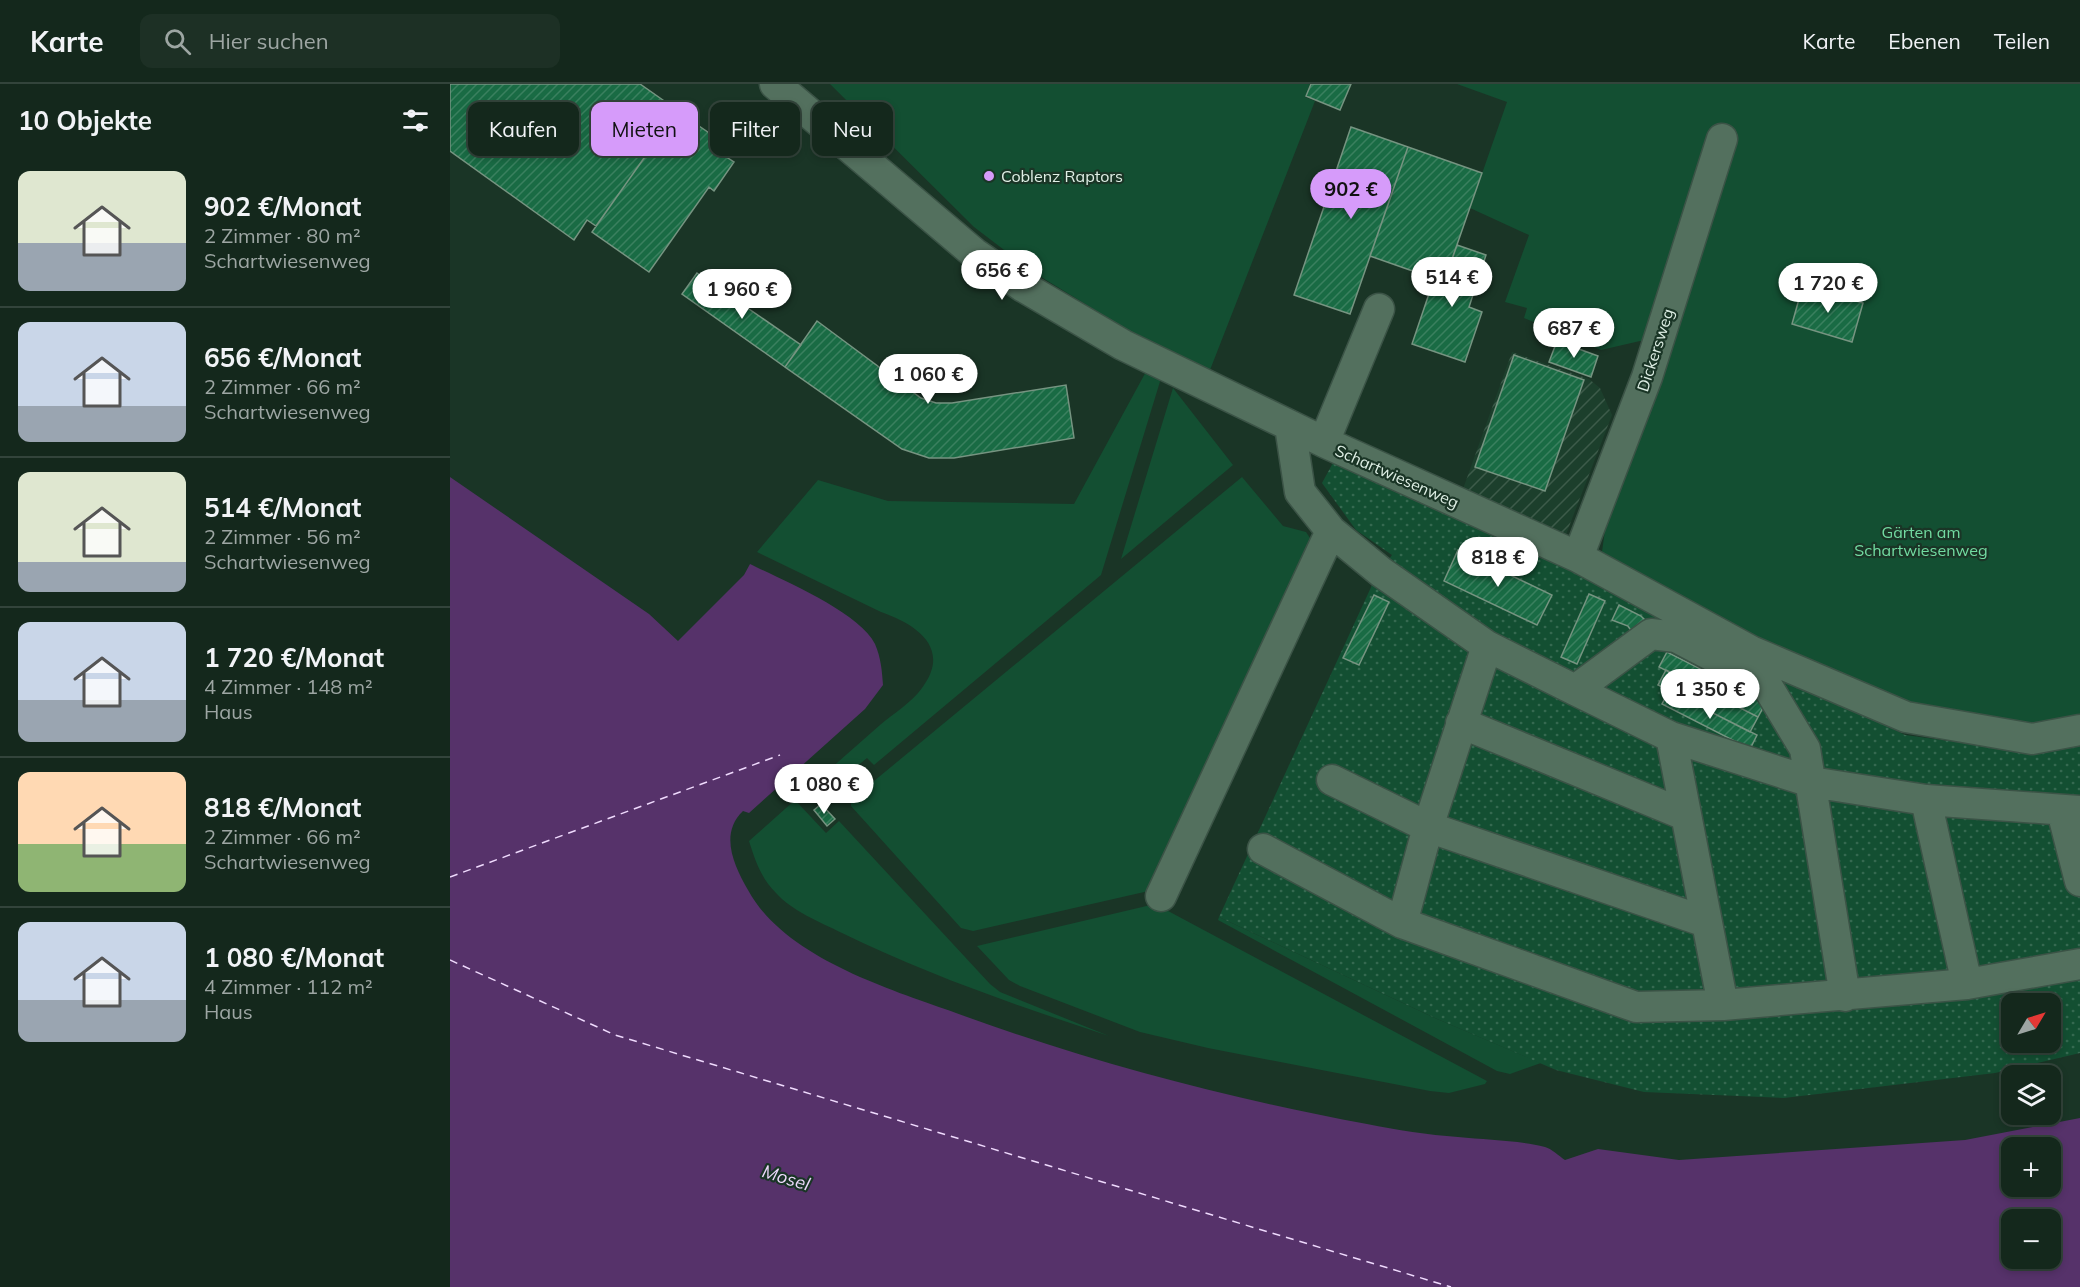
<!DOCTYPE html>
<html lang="de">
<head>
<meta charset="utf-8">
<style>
  :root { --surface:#14281c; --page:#1d3025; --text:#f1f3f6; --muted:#9da6a3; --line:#33443b; --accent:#d69bfa }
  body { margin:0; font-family:Mulish,sans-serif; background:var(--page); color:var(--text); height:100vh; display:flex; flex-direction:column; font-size:22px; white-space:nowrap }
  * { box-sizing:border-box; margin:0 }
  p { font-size:20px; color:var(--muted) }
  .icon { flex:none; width:33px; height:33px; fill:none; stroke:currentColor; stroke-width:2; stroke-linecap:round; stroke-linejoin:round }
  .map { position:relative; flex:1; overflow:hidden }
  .sheet { display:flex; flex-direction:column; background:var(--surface); width:450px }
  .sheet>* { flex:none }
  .banner { position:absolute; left:18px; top:18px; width:570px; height:54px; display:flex; gap:12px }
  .needle { width:39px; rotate:52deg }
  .buttons { position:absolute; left:1551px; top:909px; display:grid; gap:12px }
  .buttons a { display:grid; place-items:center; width:60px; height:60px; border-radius:12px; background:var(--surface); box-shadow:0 3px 9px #0003,0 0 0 2px var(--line); font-size:30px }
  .price { position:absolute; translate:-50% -51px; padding:0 14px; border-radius:21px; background:#fff; color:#222; font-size:20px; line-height:39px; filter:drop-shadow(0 2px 3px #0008) }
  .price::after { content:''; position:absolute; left:50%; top:36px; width:18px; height:14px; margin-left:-9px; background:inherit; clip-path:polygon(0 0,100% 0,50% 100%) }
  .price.selected { background:var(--accent); color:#111 }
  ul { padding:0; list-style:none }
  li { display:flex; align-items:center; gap:18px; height:150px; padding:0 18px }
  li+li { border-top:2px solid var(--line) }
  li span { display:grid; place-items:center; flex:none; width:168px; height:120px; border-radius:12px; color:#555 }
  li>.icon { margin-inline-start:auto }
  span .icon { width:72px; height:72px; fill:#fffc; stroke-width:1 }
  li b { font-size:26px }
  h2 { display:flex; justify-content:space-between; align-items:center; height:72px; padding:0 18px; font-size:26px }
  .tag { padding:0 21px; border-radius:12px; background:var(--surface); box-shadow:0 3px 9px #0003,0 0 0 2px var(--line); font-size:21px; line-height:54px }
  .tag.selected { background:var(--accent); color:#111 }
  header { display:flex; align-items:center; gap:36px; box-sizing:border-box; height:84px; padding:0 30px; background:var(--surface); border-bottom:2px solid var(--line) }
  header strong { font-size:28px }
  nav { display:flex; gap:33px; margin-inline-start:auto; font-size:21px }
  .search { width:420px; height:54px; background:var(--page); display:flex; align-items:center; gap:15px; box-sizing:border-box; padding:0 21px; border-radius:12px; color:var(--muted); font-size:22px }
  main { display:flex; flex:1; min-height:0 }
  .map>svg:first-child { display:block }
  .industrial { fill:url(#industrial-furrows) }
  .green { fill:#134f32 }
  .park { fill:url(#park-dots); fill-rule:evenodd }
  .water { fill:#56326a; fill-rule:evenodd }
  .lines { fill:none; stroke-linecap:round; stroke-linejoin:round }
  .ferry { stroke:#efdafd; stroke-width:1.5; stroke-dasharray:8 6; stroke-linecap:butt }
  .building { fill:url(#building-hatch); stroke:#769481; stroke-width:1.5 }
  .minor-casing { stroke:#3b5346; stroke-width:33 }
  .minor { stroke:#53705e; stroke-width:30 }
  .poi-dot { fill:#d69bfa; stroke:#1a3526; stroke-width:2 }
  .labels { text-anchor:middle; stroke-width:4.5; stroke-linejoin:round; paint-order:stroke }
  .poi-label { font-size:16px; fill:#dfefe5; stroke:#1a3526; text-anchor:start }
  .street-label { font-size:16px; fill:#dfefe5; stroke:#1a3526 }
  .park-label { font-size:16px; fill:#72dba1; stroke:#1a3526 }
  .water-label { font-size:18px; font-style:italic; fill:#efdafd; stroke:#1a3526 }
</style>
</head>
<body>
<header>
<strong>Karte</strong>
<div class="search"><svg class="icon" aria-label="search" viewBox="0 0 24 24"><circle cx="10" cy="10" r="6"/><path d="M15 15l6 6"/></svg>Hier suchen</div>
<nav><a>Karte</a><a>Ebenen</a><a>Teilen</a></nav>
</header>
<main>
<section class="sheet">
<h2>10 Objekte<svg class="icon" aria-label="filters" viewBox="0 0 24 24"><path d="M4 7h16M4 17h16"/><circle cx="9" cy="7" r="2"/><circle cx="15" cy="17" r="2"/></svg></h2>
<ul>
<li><span style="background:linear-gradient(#dfe7d0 60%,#9aa5b1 0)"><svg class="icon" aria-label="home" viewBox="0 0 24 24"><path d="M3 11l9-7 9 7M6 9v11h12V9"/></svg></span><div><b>902 €/Monat</b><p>2 Zimmer · 80 m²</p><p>Schartwiesenweg</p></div></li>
<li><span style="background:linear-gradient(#c9d6e8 70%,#9aa5b1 0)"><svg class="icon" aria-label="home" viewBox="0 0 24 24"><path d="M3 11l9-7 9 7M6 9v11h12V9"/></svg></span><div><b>656 €/Monat</b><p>2 Zimmer · 66 m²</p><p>Schartwiesenweg</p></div></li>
<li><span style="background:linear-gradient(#dfe7d0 75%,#9aa5b1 0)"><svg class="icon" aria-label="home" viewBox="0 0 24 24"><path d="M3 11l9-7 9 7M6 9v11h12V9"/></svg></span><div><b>514 €/Monat</b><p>2 Zimmer · 56 m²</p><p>Schartwiesenweg</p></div></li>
<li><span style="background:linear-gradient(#c9d6e8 65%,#9aa5b1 0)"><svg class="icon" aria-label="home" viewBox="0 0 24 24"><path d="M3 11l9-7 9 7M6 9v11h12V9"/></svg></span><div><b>1 720 €/Monat</b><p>4 Zimmer · 148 m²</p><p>Haus</p></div></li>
<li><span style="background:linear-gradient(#ffd9b3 60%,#8fb573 0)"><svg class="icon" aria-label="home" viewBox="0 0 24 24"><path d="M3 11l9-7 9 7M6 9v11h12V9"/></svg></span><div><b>818 €/Monat</b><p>2 Zimmer · 66 m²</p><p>Schartwiesenweg</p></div></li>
<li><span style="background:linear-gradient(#c9d6e8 65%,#9aa5b1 0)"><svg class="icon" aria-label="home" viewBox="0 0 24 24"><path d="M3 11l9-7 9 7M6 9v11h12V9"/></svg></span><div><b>1 080 €/Monat</b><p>4 Zimmer · 112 m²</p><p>Haus</p></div></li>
</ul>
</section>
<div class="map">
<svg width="1630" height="1203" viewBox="0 0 1630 1203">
  <defs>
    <pattern id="industrial-furrows" width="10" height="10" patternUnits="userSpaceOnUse" patternTransform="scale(1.5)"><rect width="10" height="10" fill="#1c3f2c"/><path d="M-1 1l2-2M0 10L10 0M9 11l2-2" fill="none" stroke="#3d5b4a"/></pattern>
    <pattern id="park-dots" width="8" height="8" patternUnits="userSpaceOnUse" patternTransform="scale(1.5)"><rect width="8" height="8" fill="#134f32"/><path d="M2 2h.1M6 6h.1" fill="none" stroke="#356950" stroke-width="1.8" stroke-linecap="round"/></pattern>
    <pattern id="building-hatch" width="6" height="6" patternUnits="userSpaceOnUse" patternTransform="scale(1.5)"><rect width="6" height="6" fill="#196b44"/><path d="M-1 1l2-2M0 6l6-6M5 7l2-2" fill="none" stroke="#3a805f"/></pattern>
  </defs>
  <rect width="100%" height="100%" fill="#1a3526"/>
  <path class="industrial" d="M1062,268L1139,295L1150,304L1162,331L1115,453L1013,405Z"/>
  <path class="green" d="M380,0H860L855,13L865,17L760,286L676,245L583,188L524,143Z
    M1007,0H1630V630L1584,639L1471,626L1303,560L1151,475L1155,446L1215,265L1190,257L1151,266L1074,234L1077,224L1055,218L1079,151L1020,124L1057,18Z
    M698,284L712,291L651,491L424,681L417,674L376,708L364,699C386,680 408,660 430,641C443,630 462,618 472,604C502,564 466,540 431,528L307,468L368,396L438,417L624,420Z
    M723,304L783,381L671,475Z
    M792,393L833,442L856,448L864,460L703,806L523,847L511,844L401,722V716Z
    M345,716L376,749L389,737L540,900L550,908L659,952C568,922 478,891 392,849C370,838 342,827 326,809C311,794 305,776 299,757Z
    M705,820L1037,997L1035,1000L999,1009L980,1007L758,964L690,948L570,902L559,896L527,862Z
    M769,833L985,934L1091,979L1060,990L1047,987L768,836Z"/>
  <path class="park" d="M884,377L1149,498L1455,651L1581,668L1630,661V969L1545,989L1334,1014L1194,1008L1106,986L985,934L769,833L923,499L942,471L906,446L872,399ZM1562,920H1600V958H1562Z"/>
  <path class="water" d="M0,393L199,530L228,557L294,491L300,480C332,496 409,528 425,560C431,574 432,587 433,601L415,625L299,729L293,727C269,750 284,781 298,806C334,873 438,905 506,929C640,978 777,1014 917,1040C947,1046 978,1051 1008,1053C1036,1056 1068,1056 1095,1063C1102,1065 1109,1072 1115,1076L1148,1065L1229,1076L1515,1056L1630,1034V1203H0ZM1562,1064H1600V1102H1562ZM1562,1136H1600V1174H1562Z"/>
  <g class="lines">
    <path class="ferry" d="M0,793L330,671
      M0,876L165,951L1001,1203"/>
  </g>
  <path class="building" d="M0,0H190L220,21L215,26L224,32L146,142L137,136L124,156L0,67Z
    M861,0H901L890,26L856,12Z
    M227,27L284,66L278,74L284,78L264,107L259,103L199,188L142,148Z
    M901,43L958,63L900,230L844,211Z
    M958,63L1032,89L994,198L920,172Z
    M1007,161L1036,171L1019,223L1032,228L1015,278L962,260L984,195L994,198Z
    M247,189L351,261L335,283L232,210Z
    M1353,201L1413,219L1402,258L1342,240Z
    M367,237L471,314L486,319H502L616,301L624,354L504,374H479L452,365L335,283Z
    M1107,257L1148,272L1141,293L1099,278Z
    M1064,271L1134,296L1095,407L1025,383Z
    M1008,466L1102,511L1087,541L994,497Z
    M1139,510L1155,517L1127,580L1111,573Z
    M924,511L939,518L909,581L893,574Z
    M1169,521L1191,532L1196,537L1182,548L1178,542L1162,536Z
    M1217,568L1316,618L1308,633L1209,583Z
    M1216,586L1308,633L1300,648L1208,601Z
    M1219,607L1307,651L1300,665L1212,620Z
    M371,720L385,735L377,742L364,726Z"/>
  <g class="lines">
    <g class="minor-casing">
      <path id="minor" d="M325,0L524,169L572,202L673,261L874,358L1128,473L1301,567L1456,633L1582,655L1630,646
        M840,342L850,408L881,447L931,488L1037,562L1125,606L1221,653L1361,698L1476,716L1630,727
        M874,358L929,225
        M1128,473L1197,293L1272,55
        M1125,606L1201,550L1226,553L1316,600L1355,665L1395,912
        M1011,639L1235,731
        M1221,653L1273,921
        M882,696L978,743L1256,838
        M1476,716L1517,900
        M1612,727L1630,797
        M813,765L952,839L1186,923L1273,921L1517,900L1630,880
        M711,812L881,447
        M952,839L978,743L1037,562"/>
    </g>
    <use href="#minor" class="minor"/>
  </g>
  <circle class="poi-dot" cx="539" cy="92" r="6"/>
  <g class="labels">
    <g class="poi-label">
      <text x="551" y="98">Coblenz Raptors</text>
    </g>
    <g class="street-label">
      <text transform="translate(1205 266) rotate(-72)" y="6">Dickersweg</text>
      <text transform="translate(947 392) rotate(24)" y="6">Schartwiesenweg</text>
    </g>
    <g class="park-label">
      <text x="1471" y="454">Gärten am<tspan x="1471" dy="18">Schartwiesenweg</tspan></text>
    </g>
    <g class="water-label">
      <text transform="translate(336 1094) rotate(17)" y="6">Mosel</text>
    </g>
  </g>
</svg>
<div class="buttons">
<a><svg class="needle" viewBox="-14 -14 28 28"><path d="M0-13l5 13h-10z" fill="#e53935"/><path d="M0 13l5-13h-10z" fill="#9da6a3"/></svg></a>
<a><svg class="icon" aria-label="layers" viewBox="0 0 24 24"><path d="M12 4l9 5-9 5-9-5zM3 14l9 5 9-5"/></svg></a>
<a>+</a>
<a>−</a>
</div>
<b class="price selected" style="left:901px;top:136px">902 €</b>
<b class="price" style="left:552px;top:217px">656 €</b>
<b class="price" style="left:1002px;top:224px">514 €</b>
<b class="price" style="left:1378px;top:230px">1 720 €</b>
<b class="price" style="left:292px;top:236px">1 960 €</b>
<b class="price" style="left:1124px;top:275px">687 €</b>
<b class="price" style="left:478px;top:321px">1 060 €</b>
<b class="price" style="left:1048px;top:504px">818 €</b>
<b class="price" style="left:1260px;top:636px">1 350 €</b>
<b class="price" style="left:374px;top:731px">1 080 €</b>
<div class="banner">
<a class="tag">Kaufen</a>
<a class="tag selected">Mieten</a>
<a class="tag">Filter</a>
<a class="tag">Neu</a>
</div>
</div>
</main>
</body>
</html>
